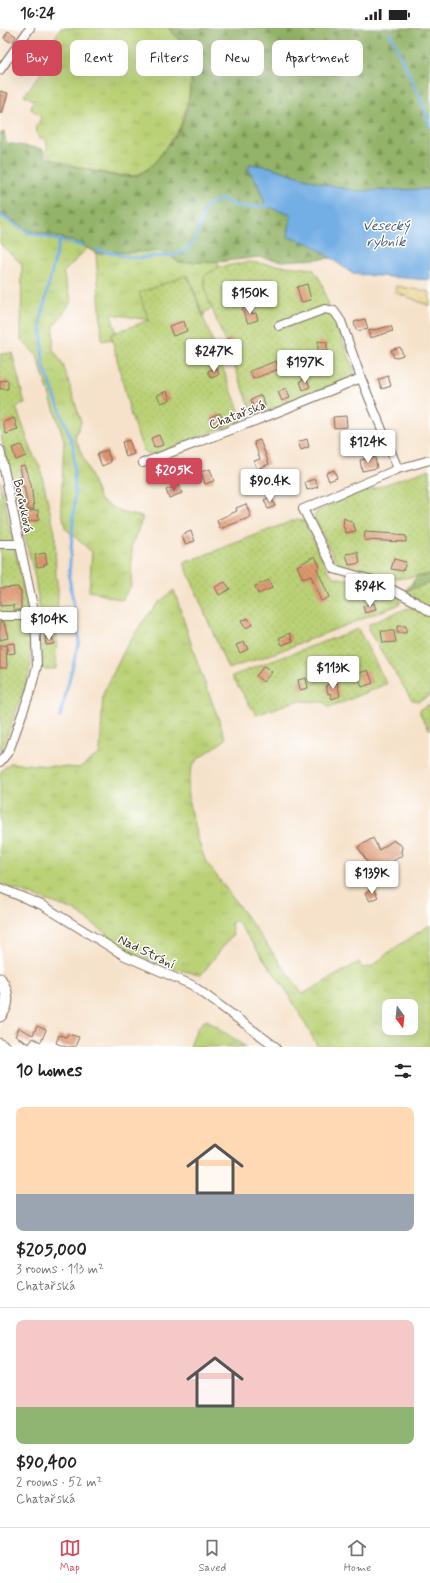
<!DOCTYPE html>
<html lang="en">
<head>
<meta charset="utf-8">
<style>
  :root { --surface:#fff; --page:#f2f2f2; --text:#222; --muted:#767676; --line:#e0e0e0; --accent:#d1495b }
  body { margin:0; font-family:Mynerve,sans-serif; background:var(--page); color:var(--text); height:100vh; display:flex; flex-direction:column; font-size:15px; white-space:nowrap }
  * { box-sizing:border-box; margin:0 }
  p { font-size:13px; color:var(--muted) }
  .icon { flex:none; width:22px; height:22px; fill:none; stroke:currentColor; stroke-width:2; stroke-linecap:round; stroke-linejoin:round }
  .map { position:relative; height:1019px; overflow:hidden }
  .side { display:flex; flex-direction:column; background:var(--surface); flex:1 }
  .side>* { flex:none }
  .guide { position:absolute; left:12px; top:12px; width:406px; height:36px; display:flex; gap:8px }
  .needle { width:26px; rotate:165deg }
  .tools { position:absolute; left:382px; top:971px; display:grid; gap:8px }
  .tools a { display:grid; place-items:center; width:36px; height:36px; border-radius:8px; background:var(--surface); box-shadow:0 4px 16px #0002; font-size:20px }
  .price { position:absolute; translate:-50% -34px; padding:0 9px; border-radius:4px; background:#fff; color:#222; font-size:13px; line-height:26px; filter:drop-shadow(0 1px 2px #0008) }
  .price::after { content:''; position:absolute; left:50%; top:24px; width:12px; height:9px; margin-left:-6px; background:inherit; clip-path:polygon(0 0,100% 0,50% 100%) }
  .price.active { background:var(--accent); color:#fff }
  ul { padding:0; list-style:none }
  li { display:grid; align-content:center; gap:8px; height:212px; padding:0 16px }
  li+li { border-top:1px solid var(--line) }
  li span { display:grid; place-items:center; height:124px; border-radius:8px; color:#555 }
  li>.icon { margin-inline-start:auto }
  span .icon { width:72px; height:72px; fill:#fffc; stroke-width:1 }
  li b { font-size:17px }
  h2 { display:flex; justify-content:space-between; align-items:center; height:48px; padding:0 16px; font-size:17px }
  .chip { padding:0 14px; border-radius:8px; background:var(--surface); box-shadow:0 4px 16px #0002; font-size:14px; line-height:36px }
  .chip.active { background:var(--accent); color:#fff }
  .status { display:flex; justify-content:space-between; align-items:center; height:28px; padding:0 20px; background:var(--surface); direction:ltr }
  .status svg { height:11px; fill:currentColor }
  .dock { display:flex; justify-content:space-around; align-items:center; height:56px; border-top:1px solid var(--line); background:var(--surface); font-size:11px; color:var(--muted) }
  .dock a { display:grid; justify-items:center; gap:2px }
  .dock .active { color:var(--accent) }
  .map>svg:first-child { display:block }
  .grass { fill:url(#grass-tufts); stroke:#7a7e4a; fill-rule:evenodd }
  .forest { fill:url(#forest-firs); stroke:#676e42 }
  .sand { fill:url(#sand-dots); stroke:#94825e }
  .garden { fill:url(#garden-dots); stroke:#7a7e4a }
  .water { fill:#73aee4; stroke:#576c81 }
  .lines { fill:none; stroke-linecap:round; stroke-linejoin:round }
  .stream { stroke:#73aee4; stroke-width:3 }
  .building { fill:url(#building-back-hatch) }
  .street-casing { stroke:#7c6a5a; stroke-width:10 }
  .secondary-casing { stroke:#7c6a5a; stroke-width:13 }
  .street { stroke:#fff; stroke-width:8 }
  .secondary { stroke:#fff; stroke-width:11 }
  .labels { text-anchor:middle; stroke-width:3; stroke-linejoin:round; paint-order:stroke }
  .street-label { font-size:13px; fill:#3b2a1e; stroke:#fff }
  .water-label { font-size:14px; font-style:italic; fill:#515f6d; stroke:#fff }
</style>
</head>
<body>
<div class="status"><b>16:24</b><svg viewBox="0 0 49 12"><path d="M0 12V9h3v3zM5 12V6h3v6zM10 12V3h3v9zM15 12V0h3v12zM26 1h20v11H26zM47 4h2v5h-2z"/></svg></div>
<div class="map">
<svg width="430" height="1019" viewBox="0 0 430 1019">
  <defs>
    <pattern id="grass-tufts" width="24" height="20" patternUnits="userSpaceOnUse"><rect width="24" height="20" fill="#bad176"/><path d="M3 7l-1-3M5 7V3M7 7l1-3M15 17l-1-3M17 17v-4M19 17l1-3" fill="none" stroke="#a1b466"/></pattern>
    <pattern id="forest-firs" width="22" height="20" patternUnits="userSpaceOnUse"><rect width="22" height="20" fill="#93b367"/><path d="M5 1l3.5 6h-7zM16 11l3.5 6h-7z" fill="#799254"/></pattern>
    <pattern id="sand-dots" width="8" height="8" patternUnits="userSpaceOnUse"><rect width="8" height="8" fill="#eeda9e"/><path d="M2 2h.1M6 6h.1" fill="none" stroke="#cdbb88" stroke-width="1.8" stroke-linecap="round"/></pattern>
    <pattern id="garden-dots" width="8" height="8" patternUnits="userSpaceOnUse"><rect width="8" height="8" fill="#bad176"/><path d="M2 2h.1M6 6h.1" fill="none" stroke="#a1b466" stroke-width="1.8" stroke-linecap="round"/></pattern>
    <pattern id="building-back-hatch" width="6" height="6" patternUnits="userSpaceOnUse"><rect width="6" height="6" fill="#df9770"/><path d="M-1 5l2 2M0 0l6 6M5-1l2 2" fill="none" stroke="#b67b5b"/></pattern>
  </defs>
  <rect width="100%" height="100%" fill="#fff"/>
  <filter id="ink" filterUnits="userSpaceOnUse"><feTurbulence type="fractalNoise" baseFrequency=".025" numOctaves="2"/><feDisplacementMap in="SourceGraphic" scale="8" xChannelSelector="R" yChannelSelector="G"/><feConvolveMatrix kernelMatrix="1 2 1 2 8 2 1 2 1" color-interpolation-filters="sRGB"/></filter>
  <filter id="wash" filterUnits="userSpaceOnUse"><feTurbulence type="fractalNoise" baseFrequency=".012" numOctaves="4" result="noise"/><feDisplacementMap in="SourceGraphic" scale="16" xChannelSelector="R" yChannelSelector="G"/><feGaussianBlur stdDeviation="0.9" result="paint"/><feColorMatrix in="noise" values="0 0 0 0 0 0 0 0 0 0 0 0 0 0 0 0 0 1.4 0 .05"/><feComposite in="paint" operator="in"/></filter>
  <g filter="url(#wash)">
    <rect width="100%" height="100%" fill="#f6e2ca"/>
    <path class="grass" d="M61,0H168L188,22L192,38V47L188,73L180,99L154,137L135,148L114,147L69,137L50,129L46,124C49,116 47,110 38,109L36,99L41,90L37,85L31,81L32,76L35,73L24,67L42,44L35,39Z
      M0,185L30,203L74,213L87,220L63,245L72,273L54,298L53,321L64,339L81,394L75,409L100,472L123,485L143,489L132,517L131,557L122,572L89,563L92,524L65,500L61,478L64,412L37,328L21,312L22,236L0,216Z
      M162,223L179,234H218L219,239L204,248L206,265L212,280L204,285V288L188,247L149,292L111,286L116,305L111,306L112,311L102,313L96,225Z
      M174,562L198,637L226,711L198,731L192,738L188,754L189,770L190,782L197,808L205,832L303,966L359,934L362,940L371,939L393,921L430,897V1019H318L288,965L236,892L231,896L233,906L201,947L164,938L136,927L74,882L3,857L0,854V744L10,735L79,740L100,725L103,666L126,619L144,592L157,576ZM389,978H411V1000H389Z
      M207,992L246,1019H190C193,1009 197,996 207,992Z"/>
    <path class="forest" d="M168,0H430V161L356,163L323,156L270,139L250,136L248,141L258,157L266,178L291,187L288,209L311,216L331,230L283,233L259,229L218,234H179L162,223L96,225L74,213L30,203L0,185V105L4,104L6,115L43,121L46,129C66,136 115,152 135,148C145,146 156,133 162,125C168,117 175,109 180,100C189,83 195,42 188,23C184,14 175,7 168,0Z
      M430,546V555L406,563L417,548Z"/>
    <path class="sand" d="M396,258L430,264V278L395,264Z"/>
    <path class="garden" d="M249,234L313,241L321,253L326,270L355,344L352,349L258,387L253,386L206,265L204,248L219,239Z
      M187,247L242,390L241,393L157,425L148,426L144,424L131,388L111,306L149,292L139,265Z
      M12,325L25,376L16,379L34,429L40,439L55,505L56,547L58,561L56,641H42V596L35,550L0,404V326Z
      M430,441V546L404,550L386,549L365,542L344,539L337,535L314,489L317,483L343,471Z
      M0,452L29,588L31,638L25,659L0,727Z
      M297,491L304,493L330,545L337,550L374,555L400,570V576L267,628L228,641L184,535Z
      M430,555V581L406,563Z
      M408,580H415L430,589V667L418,673L412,672L368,602L369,596Z
      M358,601L387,656L329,680L324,674L296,673L256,687L232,648Z
      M430,676V702L420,686V681Z"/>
    <path class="water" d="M250,136L270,139L323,156L356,163L430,161V252L353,246L311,216L288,209L291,187L266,178L258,157L248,141Z"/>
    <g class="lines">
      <path class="stream" d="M390,5L422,75L430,98
        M0,187L29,205L82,218
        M59,213L41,291L43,336L73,417L75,468L69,548L79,613L60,689
        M97,222L135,230L176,227L189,220L196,210L206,178L220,171L240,179L269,178"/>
    </g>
    <g id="blocks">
      <path class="building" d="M8,3L16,8L12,15L4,10Z
        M20,33L29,39L23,47L15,41Z
        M0,63L8,65L2,86L0,85Z
        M307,256L311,272L301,274L297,259Z
        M249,278L252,286L256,285L258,292L248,295L242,281Z
        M365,291L368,301L358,303V302H356L354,294Z
        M184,293L187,303L173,308L169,298Z
        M391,298L393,303L370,310L368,303Z
        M231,310L235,318L228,321L225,313Z
        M318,313L327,314V324L318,323Z
        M400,319L403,327L394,330L391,322Z
        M276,333L279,341L253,351L250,343Z
        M217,340L219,347L211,350L208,343Z
        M388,348L391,358L382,361L378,352Z
        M306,350L310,359L303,362L300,353Z
        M8,352V361H0V353Z
        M286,360L290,370L282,373L278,364Z
        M167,363L170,372L161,375L157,367Z
        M261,367L265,377L254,381L251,372Z
        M220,385L224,395L214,399L210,389Z
        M346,388L347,399L334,400L333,389Z
        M14,390L18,402L6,406L3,394Z
        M159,407L163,417L154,420L151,410Z
        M307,411L309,419L301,422L298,414Z
        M129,412L134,426L126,429L122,414Z
        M260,412L269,436L257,441L254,433L260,431L254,414Z
        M21,417L26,428L16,432L12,420Z
        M107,422L111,434L102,438L97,426Z
        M375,429L377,440L362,443L360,432Z
        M24,437L31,456L34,481L28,482L24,458H22L19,449H22L20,438Z
        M210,441L214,453L205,456L201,444Z
        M334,442L337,450L329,453L326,445Z
        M315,451L318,459L307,462L305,454Z
        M179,457L182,465L169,470L166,462Z
        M271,469L275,478L268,481L264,472Z
        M246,476L251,489L220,501L217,492L237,483L236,480Z
        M38,482L39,492L28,494L26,484Z
        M344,490L353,495L356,503L346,505L343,498Z
        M191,503L195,513L185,516L182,507Z
        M365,504L397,506V507L406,508V514L364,512Z
        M358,524L360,535L349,537L346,526Z
        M45,525L47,536H44V538L37,539L35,527Z
        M315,528L320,539L317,541L329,569L321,573L311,548L303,551L297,538Z
        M394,531L406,534L403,543L391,541Z
        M269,552L272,560L258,566L255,558Z
        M225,554L230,561L219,567L215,559Z
        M18,559L19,562H21V582H14V577L0,578V560Z
        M374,575L376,582L365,585L363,578Z
        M248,590L252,597L245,600L241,593Z
        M0,594H4L8,610L0,612Z
        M397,598H406V605H397Z
        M381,603H394L396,614L383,615Z
        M290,605L293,613L282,617L279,610Z
        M52,608L54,616L46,617L45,609Z
        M244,614L248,621L240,625L236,617Z
        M14,615L15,625L7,626V616Z
        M6,617L7,640H0V618Z
        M264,638L272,644L263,654L256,648Z
        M368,642L373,655L362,659L357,646Z
        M306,650L308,660L300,662L298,652Z
        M337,654L340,668L332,671L330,665L328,666L326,657Z
        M373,810L379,822L394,812L395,814L400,816L402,819L401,824L403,827L393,833L391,839L388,841L382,840L371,847L366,838L369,837L358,819Z
        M373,860L378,869L370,873L365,865Z
        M37,998L46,1002L41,1014L33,1010L29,1016L15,1008L19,1000L33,1007Z
        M68,1006L79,1009L75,1019H66L56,1015L59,1007L66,1009Z"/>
    </g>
  </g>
  <g filter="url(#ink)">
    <use href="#blocks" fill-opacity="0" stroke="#7c6a5a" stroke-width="1"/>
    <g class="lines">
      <g class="street-casing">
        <path id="street" d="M0,42L30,0
          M279,298L325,281L334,283L341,293L361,350L398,441
          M0,422L35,588L37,638L31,661L9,723L0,734
          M430,432L398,441L303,481L334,541L376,553L416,574L430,584
          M143,435L268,388L361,350
          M0,516H20
          M0,588H35
          M0,860L42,877L125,928L192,957L276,1019
          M0,1015L7,1019"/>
      </g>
      <g class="secondary-casing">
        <path id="secondary" d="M0,951C8,963 10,977 0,988"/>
      </g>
      <use href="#street" class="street"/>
      <use href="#secondary" class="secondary"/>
    </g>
  </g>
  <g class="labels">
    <g class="street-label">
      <text transform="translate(237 386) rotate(-21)" y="5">Chatařská</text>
      <text transform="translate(24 478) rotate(78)" y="5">Borůvková</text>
      <text transform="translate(147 923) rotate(26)" y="5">Nad Strání</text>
    </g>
    <g class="water-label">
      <text x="386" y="202">Vesecký<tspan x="386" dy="16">rybník</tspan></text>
    </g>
  </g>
</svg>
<div class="tools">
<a><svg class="needle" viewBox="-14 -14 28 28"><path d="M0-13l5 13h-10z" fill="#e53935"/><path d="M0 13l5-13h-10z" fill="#767676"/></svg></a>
</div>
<b class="price" style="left:250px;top:287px">$150K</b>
<b class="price" style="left:214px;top:345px">$247K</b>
<b class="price" style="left:305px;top:356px">$197K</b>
<b class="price" style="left:368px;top:436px">$124K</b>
<b class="price active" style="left:174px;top:464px">$205K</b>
<b class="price" style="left:270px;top:475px">$90.4K</b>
<b class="price" style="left:370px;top:580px">$94K</b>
<b class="price" style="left:49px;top:613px">$104K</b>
<b class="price" style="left:333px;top:662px">$113K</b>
<b class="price" style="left:372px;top:867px">$139K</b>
<div class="guide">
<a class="chip active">Buy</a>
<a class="chip">Rent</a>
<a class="chip">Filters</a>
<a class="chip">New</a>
<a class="chip">Apartment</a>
</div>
</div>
<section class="side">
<h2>10 homes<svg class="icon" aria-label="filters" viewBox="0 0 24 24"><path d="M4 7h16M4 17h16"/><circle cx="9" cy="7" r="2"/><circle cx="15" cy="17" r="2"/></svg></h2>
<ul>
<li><span style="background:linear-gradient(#ffd9b3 70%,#9aa5b1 0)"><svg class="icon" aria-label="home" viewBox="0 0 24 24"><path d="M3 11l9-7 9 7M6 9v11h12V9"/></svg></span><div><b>$205,000</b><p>3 rooms · 113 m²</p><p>Chatařská</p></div></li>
<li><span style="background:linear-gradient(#f6c9c9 70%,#8fb573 0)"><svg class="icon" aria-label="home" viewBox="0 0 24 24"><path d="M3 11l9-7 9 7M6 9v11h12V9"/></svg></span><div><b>$90,400</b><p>2 rooms · 52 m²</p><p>Chatařská</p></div></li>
</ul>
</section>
<nav class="dock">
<a class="active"><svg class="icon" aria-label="map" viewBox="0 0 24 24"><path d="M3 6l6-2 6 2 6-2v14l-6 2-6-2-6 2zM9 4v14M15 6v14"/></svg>Map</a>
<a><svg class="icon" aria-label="saved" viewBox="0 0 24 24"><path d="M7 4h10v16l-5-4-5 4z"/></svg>Saved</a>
<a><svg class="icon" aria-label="home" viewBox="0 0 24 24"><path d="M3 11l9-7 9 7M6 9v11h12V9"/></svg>Home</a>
</nav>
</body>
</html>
